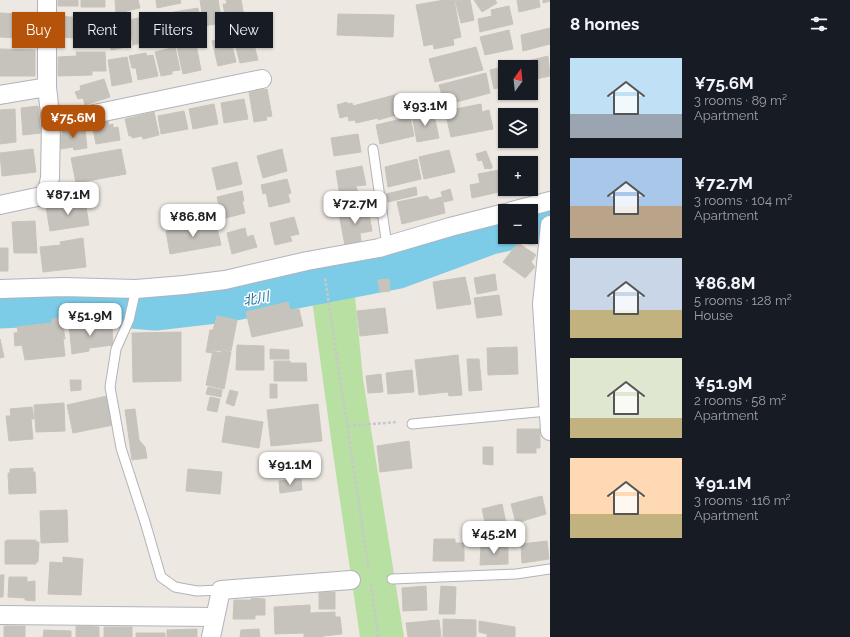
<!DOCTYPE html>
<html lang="en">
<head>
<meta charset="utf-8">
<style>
  :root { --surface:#171b24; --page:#20242c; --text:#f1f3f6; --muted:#9ea1a6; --accent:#b45309 }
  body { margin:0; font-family:Raleway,"Noto Sans JP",sans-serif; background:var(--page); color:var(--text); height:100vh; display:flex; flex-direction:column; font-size:15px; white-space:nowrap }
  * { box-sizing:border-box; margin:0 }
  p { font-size:13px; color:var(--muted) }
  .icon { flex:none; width:22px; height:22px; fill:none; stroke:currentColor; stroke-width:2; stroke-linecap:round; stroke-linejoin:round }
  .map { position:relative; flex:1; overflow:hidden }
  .drawer { display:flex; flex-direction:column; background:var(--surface); width:300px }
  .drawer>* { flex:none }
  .guide { position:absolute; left:12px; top:12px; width:380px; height:36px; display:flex; gap:8px }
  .needle { width:26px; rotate:15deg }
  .buttons { position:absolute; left:498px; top:60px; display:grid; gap:8px }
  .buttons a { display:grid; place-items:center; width:40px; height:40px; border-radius:0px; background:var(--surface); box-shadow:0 1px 3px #0004; font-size:20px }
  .price { position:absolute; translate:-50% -34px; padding:0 9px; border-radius:8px; background:#fff; color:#222; font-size:13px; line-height:26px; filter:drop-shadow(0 1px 2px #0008) }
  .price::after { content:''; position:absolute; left:50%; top:24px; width:12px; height:9px; margin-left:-6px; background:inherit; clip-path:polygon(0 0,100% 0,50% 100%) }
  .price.selected { background:var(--accent); color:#fff }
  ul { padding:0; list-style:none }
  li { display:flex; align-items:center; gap:12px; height:100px; padding:0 20px }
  li span { display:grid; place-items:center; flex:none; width:112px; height:80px; border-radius:0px; color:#555 }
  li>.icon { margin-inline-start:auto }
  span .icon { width:48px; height:48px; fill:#fffc; stroke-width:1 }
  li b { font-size:17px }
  h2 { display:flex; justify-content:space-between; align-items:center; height:48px; padding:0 20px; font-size:17px }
  .tag { padding:0 14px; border-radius:0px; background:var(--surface); box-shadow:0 1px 3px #0004; font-size:14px; line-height:36px }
  .tag.selected { background:var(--accent); color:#fff }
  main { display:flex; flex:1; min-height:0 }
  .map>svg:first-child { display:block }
  .green { fill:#b7e0a2 }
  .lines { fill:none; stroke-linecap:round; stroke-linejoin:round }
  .river { stroke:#7ccce7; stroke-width:37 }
  .building { fill:#c6c2bc; stroke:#c9c4ba }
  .service-casing { stroke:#b1b3bc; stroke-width:11 }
  .minor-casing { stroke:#b1b3bc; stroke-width:20 }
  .path { stroke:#c8c8c8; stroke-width:2.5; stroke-dasharray:3 2; stroke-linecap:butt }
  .service { stroke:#fff; stroke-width:9 }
  .minor { stroke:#fff; stroke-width:18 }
  .labels { text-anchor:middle; stroke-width:3; stroke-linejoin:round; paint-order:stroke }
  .water-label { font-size:13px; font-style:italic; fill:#176c97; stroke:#fff }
</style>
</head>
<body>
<main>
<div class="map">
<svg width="550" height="637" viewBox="0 0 550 637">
  <rect width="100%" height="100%" fill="#ede8e1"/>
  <path class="green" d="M355,296L363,379L404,637H360L333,453L312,300Z"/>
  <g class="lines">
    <path class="river" d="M531,226L550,221
      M0,310L85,306L155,312L224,304L399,270L491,236L505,233"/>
  </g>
  <path class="building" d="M58,0H78V6H58Z
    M81,0H105V7H81Z
    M115,0H138L140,8L126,11L127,13L116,14Z
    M156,0H180L181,3L157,8Z
    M200,0H218L222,23L204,26Z
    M226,0H241L245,22L227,25L223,4H227Z
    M444,0H454L461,37L453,39L454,45L434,49L433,44L424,46L416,5Z
    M455,0H470L474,20L461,23Z
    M474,0H495L497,3L482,12Z
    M517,0H539L540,7L519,12Z
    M543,0H550V1L543,3Z
    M509,6L513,24L480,32L478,19L492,16L491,10Z
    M198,8L202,30L178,35L174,12Z
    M0,13L21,14V19L35,20V39L0,37Z
    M82,13L105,15L104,40L59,37L60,16L81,18Z
    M173,13L178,37L166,39V41L156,43L150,18Z
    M338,14L394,15L393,37L337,35Z
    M149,16L153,40L133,45L128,20Z
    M126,20L131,46L111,50L108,31L111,30L110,23Z
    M550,28V44L523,51L521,35Z
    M509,30L513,49L485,55L480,37Z
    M251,33L258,60L240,63L233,36Z
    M230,37L236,62L218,66L212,41Z
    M196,44L201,70L183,74L177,47Z
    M175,47L180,70L172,71V74L161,76L155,52Z
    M476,47L483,70L435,82L429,59Z
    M0,49L35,50V76H0Z
    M76,52H105L106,71H92V75L58,76V57L77,56Z
    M146,53L147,56L153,55L158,76L138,80L136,68H132L129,56Z
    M548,56L550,76L531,80V67H505V86L494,89L490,70Z
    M127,57L132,82L112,86L108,60Z
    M486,73L490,93L445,105L439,85Z
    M104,79L110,97L85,105L83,98L78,99L75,92L81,90L80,86Z
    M267,89L272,116L266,117L267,120L254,122L249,92Z
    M398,94L403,113L378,120V118L356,123L355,120L349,121L348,116L340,118L337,105L347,102L348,104L352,103L353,106Z
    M244,99L248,119L224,123L221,103Z
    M214,104L218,124L193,129L189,109Z
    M481,104L482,112L489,110L493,129L451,137L445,111Z
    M38,106L41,133L23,135L21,108Z
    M15,109L16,142L0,144V110Z
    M184,111L188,129L161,134L158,116Z
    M433,111L439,138L417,142L412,115Z
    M154,112L159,135L143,139L142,136L132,138V136H129L125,119Z
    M410,117L414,136L380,144L376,125Z
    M108,121L109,125L113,124V128L118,127L120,140L96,144L92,124Z
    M77,127L78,131L85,130L87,148L74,150L73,147L61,149L59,135H63L62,129Z
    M358,134L361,152L334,156L331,138Z
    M33,149L36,172L2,176L0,153Z
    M121,149L126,174L76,183L71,158Z
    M282,149L287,171L263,178L257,156Z
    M449,150L455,172L424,179L419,157Z
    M486,151L492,166V168L489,169L488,168L485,169L482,160L478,161L476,154Z
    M417,159L421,179L388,187L385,167Z
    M237,162L242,184L217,190L212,168Z
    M362,166L366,185L356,186L358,193L340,196L336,171Z
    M499,170L503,191L472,198L470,185L480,183L478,174Z
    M287,179L291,193L288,194L290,202L269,207L266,193L263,194L261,185Z
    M416,187L417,195L388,202L386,194Z
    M450,189L453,200L444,202L441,192Z
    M242,191L244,201H242L245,213L222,219L217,197Z
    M427,196L430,200L442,197L445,213L402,224L397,202Z
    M85,201L89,225L50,231L46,207Z
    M368,208L372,231L360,233L361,241L345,245L339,214Z
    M294,217L299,234L290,236L292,241L275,245L270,223Z
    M35,221L37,253H14L12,222Z
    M216,223L221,245L170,254L166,231Z
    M245,228L247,237L253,235L257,247L232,254L227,233Z
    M83,238L86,267L43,272L40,247L61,245L60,242Z
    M518,243L536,255L531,262L535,267L525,278L503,262Z
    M0,248H8V271H0Z
    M495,274L497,290L477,294L474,278Z
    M465,277L471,304L437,309L433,282Z
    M389,279L390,291L380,292L378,280Z
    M499,295L502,315L477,318L474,298Z
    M288,302L290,310L299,309L303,326L252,337L246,312Z
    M385,308L388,333L360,336L357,311Z
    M217,316L237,320L231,351L222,349L221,351L212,350V353L206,352L210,330H213Z
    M62,318L65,339H63L65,356L25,360L22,345L15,346L14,333L52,328V319Z
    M97,322V327L112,326L113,345L89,348V351L72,354L69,325Z
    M52,323V328L18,332L17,327Z
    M181,332V381L133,382L132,333Z
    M0,339L4,357L0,358Z
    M237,345L264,346V370H236Z
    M517,347L518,374L488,375L487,348Z
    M270,349L289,350V359H270Z
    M222,350L231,352L224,389L206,385L213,351L221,353Z
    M458,355L462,395L449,396L448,392L419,395L415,360Z
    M467,359H479L482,390L469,391Z
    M274,361H290V363H306L307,381H274Z
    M412,370L414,392L388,394L386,373Z
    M381,374L383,392L368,393L366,376Z
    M70,380H81V390L71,391Z
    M270,384H277V398H270Z
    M208,387L222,390L221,397L206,394Z
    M230,390L238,392L234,406L226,403Z
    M107,396L113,425L73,433L67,405Z
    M210,397L220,399L217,412L207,410Z
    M64,403L65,431L36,432L34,405Z
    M318,404L322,441L271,446L267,410Z
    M32,407L34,419H31L33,439L9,441L6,416H11L10,409Z
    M135,409L139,440L145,447L147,458L132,460L125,410Z
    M226,416L263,422L259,448L222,442Z
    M517,429H540V448H536V453H517Z
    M409,441L412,468L380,472L377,446Z
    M483,447H493V465L483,464Z
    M33,468V472H35L36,493L9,494L8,473H10V469Z
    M188,469L222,472L220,494L186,491Z
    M301,479L302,490L280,493L279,481Z
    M542,496L546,514L516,523L511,504Z
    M502,504L507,527L487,531L482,509Z
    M67,510L68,542L41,543L40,511Z
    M434,539H455V543H464V561H433Z
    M7,540H36V542H39L38,562H36V564H5V541H7Z
    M547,541L549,559L522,563L521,544Z
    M508,545V564L480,565L481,546Z
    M63,557L83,559L81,595L48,594L50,562L63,563Z
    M0,575H4L3,597H0Z
    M9,577H27V582L35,581V601L25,600V598L8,597Z
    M426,586L427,610L403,611L402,588Z
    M441,586L456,587L455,614H439Z
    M319,592H335V609H319Z
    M251,598L265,599V615H255V619H233L234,600H252Z
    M310,605V613L335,612V617H340L342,634L323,636V637H304V633L275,634L274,607Z
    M443,619L476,620V637H443Z
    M439,620L441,637H408L406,623Z
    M479,621L515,627V637H487V634L479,632Z
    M4,626H25V637H4Z
    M76,626L99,627V637H76Z
    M104,627H132V637H104Z
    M197,629V637H167V630Z
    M259,629L260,637H240L241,630Z
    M44,630L71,631V637H43Z
    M136,633H165V637H136Z"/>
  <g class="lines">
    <g class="service-casing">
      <path id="service" d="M373,149L387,246
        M136,289L129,320L116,349L110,387L121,448L145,522L161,577L175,587L197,591L221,590
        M412,424L548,411
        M392,579L516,574L550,569"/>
    </g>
    <g class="minor-casing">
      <path id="minor" d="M0,95L47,87
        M51,123L262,79
        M0,205L46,195L50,178L51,123L47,87V0
        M512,211L550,201
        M550,225L542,304L550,431
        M0,289L64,287L136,289L184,285L225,280L307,261L379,248L450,227L505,213
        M0,615L215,617
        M211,637L221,590L351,580"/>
    </g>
    <path class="path" d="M325,278L369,571
      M348,426L397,422
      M371,584L378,637"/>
    <use href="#service" class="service"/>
    <use href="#minor" class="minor"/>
  </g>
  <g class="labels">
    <g class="water-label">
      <text transform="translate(256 298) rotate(-11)" y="5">北川</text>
    </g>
  </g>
</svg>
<div class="buttons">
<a><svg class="needle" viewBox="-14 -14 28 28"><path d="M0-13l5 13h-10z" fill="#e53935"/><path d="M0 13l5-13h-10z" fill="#9ea1a6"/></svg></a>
<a><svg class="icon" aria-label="layers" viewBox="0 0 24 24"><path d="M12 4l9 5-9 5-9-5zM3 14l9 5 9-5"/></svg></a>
<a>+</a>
<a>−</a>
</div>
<b class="price" style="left:425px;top:127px">¥93.1M</b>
<b class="price selected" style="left:73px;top:139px">¥75.6M</b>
<b class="price" style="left:68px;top:216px">¥87.1M</b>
<b class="price" style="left:355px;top:225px">¥72.7M</b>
<b class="price" style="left:193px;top:238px">¥86.8M</b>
<b class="price" style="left:90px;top:337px">¥51.9M</b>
<b class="price" style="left:290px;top:486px">¥91.1M</b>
<b class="price" style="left:494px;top:555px">¥45.2M</b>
<div class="guide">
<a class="tag selected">Buy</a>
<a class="tag">Rent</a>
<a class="tag">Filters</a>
<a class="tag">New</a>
</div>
</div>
<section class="drawer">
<h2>8 homes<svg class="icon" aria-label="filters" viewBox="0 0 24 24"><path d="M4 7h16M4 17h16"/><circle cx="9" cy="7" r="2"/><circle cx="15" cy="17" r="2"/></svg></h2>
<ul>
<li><span style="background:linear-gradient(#bfe0f5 70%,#9aa5b1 0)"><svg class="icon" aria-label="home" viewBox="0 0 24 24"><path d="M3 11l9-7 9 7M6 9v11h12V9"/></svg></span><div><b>¥75.6M</b><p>3 rooms · 89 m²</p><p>Apartment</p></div></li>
<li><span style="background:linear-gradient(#a9c7e8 60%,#b9a48a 0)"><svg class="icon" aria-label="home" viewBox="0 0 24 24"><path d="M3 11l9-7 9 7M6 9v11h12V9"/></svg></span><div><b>¥72.7M</b><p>3 rooms · 104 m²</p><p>Apartment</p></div></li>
<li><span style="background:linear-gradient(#c9d6e8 65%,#c2b280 0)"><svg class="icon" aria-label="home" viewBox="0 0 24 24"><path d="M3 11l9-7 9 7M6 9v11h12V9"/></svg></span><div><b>¥86.8M</b><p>5 rooms · 128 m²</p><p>House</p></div></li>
<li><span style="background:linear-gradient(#dfe7d0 75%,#c2b280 0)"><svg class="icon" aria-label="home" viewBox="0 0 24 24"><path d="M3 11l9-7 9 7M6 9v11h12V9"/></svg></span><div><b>¥51.9M</b><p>2 rooms · 58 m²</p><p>Apartment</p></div></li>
<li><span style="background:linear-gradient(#ffd9b3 70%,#c2b280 0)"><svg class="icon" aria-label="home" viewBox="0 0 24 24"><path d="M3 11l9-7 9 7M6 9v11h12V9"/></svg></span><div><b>¥91.1M</b><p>3 rooms · 116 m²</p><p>Apartment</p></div></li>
</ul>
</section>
</main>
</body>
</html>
